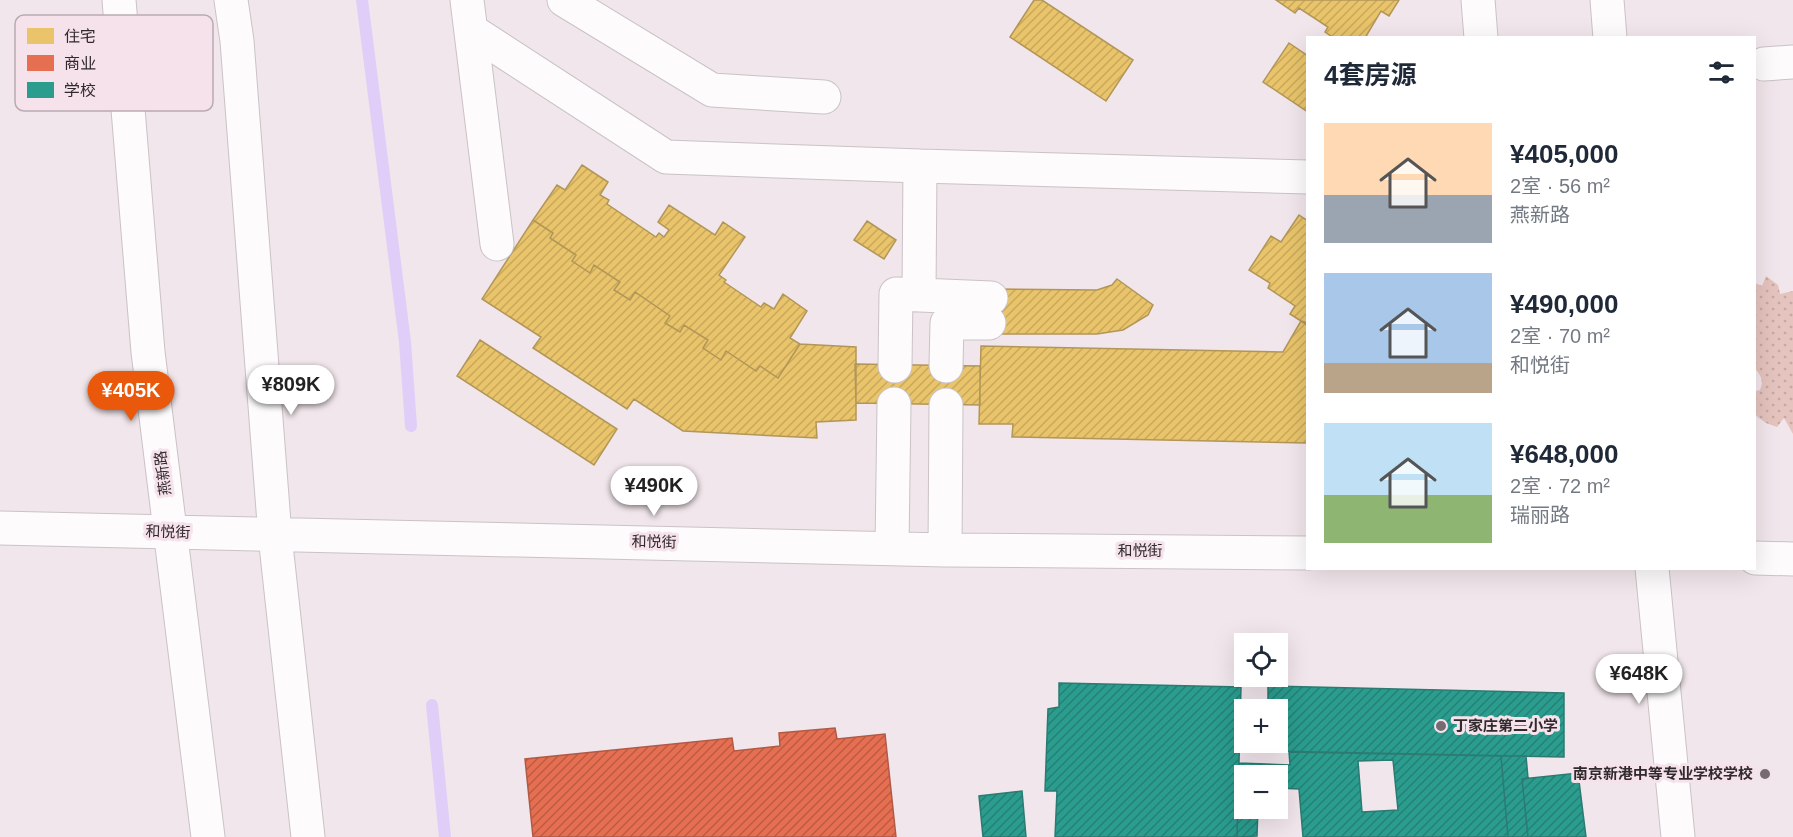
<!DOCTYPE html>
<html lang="zh">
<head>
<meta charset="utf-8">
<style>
  :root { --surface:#fff; --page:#f6f6f7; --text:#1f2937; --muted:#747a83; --accent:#ea580c }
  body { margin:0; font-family:Arial,"Noto Sans SC",sans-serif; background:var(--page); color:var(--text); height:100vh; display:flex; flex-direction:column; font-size:22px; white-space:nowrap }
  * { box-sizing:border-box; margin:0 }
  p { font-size:20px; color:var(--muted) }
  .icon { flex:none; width:33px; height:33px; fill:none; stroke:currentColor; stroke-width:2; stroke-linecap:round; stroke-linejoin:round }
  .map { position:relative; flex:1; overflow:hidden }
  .details { position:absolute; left:1306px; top:36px; width:450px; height:534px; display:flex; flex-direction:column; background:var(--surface); border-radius:0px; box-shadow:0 6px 24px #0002 }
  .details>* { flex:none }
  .tools { position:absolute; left:1234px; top:633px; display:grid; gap:12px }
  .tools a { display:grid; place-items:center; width:54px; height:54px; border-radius:0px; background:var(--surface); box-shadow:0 6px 24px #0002; font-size:30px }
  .price { position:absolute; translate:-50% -51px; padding:0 14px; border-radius:21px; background:#fff; color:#222; font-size:20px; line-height:39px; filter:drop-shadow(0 2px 3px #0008) }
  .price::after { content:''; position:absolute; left:50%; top:36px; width:18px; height:14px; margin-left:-9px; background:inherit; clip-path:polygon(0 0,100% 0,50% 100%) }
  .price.active { background:var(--accent); color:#fff }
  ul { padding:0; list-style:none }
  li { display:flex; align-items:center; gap:18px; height:150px; padding:0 18px }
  li span { display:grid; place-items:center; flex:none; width:168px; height:120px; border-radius:0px; color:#555 }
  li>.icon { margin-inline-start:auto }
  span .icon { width:72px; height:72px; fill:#fffc; stroke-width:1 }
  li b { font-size:26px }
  h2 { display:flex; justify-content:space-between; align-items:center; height:72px; padding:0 18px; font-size:26px }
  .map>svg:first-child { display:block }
  .park { fill:url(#park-dots) }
  .homes { fill:url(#homes-hatch); stroke:#b29658; stroke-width:1.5 }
  .shops { fill:url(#shops-hatch); stroke:#b05a46; stroke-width:1.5 }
  .schools { fill:url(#schools-hatch); stroke:#2c7a72; stroke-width:1.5; fill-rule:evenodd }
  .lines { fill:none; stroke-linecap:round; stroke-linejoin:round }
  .stream { stroke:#e0cef8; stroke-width:12 }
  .minor-casing { stroke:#cac2c6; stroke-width:35 }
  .minor { stroke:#fdfbfc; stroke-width:33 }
  .poi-dot { fill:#746c70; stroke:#f5e2eb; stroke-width:2 }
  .labels { text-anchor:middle; stroke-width:6; stroke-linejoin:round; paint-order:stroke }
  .street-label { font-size:15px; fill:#312a2d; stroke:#f5e2eb }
  .poi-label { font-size:15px; font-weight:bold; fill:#312a2d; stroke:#f5e2eb; text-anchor:start }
  .key { fill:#f5e2eb; stroke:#baabb2; stroke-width:1.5 }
  .key-label { font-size:16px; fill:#312a2d }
</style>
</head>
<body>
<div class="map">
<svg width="1793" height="837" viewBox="0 0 1793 837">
  <defs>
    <pattern id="park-dots" width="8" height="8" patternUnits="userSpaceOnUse" patternTransform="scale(1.5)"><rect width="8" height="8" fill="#e5c3be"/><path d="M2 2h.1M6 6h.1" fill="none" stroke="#c5a8a4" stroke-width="1.8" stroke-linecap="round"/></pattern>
    <pattern id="homes-hatch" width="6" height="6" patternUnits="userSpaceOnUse" patternTransform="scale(1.5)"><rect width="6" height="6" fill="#e9c46a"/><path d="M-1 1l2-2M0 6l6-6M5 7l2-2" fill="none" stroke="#c8a95c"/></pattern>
    <pattern id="shops-hatch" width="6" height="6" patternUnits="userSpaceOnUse" patternTransform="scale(1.5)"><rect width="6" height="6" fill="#e76f51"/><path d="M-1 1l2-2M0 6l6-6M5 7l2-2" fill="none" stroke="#bc5b44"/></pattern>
    <pattern id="schools-hatch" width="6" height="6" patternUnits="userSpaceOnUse" patternTransform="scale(1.5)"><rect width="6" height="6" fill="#2a9d8f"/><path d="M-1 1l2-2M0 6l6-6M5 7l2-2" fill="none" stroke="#258075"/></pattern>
  </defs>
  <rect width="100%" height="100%" fill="#f1e6eb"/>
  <path class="park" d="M1766,276L1778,285L1780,294L1793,291V434L1784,418L1777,427L1766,423L1755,415V391L1760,390C1764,381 1761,375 1755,369V283L1762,286Z"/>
  <path class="homes" d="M1034,0H1042L1133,60L1106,101L1010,37Z
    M1276,0H1399L1389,16L1381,11L1365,38H1334L1325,32L1328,27L1299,8L1295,13Z
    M1289,43L1308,56V112L1263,82Z
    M582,165L608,182L600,195L609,200L607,204L656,237L659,233L664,237L669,230L658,222L669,205L715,235L723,222L745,237L719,275L726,280L724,282L761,307L764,303L774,309L783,294L807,311L790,338L800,344L778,378L760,366L756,371L726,351L721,360L703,348L708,340L684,325L680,332L665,323L670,316L635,292L630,300L614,290L620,282L594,265L590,273L572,261L576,255L550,238L553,233L533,220L557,185L565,190Z
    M1299,215L1308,221L1307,325L1290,314L1295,306L1268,288L1270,283L1249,270L1271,236L1281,242Z
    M533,220L553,233L550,238L576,255L572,261L590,273L594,265L620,282L614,290L630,300L635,292L670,316L665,323L680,332L684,325L708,340L703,348L721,360L726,351L756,371L760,366L778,378L800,344L856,347V420L816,422L817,438L683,431L634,399L627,409L533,348L541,337L482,299Z
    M867,221L896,240L884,259L854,240Z
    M1117,279L1153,305L1148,315L1123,330L1097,334H997V289L1097,290L1112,285Z
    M1301,321L1308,323V443L1012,437L1013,424H979L981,346L1283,352Z
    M480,340L617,429L594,465L457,376Z
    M855,364L980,366V405L856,403Z"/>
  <path class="shops" d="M835,728L837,739L885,734L896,837H533L525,759L732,738L734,751L780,746L779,733Z"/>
  <path class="schools" d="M1059,683L1241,687L1237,837H1055L1057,791H1045L1048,709L1059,707Z
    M1268,686L1564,693V757L1267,751V742H1278V710H1268Z
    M1289,752L1501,756L1508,837H1303L1299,789L1278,788V776H1245V808H1258L1257,836L1237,837L1239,763L1290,765ZM1393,760L1398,810L1362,812L1358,761Z
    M1501,756H1526L1528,778L1522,779L1528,837H1508Z
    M1578,773L1586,837H1528L1522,779Z
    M1022,791L1026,837H983L979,796Z"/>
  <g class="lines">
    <path class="stream" d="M362,0L405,342L411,426
      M432,705L445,837"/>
    <g class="minor-casing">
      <path id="minor" d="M119,0L148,352L208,837
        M231,0L237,41L275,536L308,837
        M467,0L497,244
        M564,0L712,90L824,97
        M1478,0L1481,38
        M1607,0L1610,38
        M472,31L666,157L920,166
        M1764,64L1793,62
        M919,294L920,166L1308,177
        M895,366L896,294L991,298
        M946,366L947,323H989
        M0,528L945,550L1308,553
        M892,548L894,404
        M945,550L946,405
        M1755,558L1793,559
        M1652,568L1678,837"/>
    </g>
    <use href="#minor" class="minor"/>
  </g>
  <g class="poi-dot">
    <circle cx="1441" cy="726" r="6"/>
    <circle cx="1765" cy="774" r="6"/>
  </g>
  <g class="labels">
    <g class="street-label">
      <text transform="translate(163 473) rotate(-97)" y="5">燕新路</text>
      <text transform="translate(168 532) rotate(2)" y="5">和悦街</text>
      <text transform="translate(654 542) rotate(1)" y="5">和悦街</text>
      <text x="1140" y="556">和悦街</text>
    </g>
    <g class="poi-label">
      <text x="1453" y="731">丁家庄第二小学</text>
      <text x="1753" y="779" text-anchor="end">南京新港中等专业学校学校</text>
    </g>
  </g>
  <rect x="15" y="15" width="198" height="96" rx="9" class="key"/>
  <rect x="27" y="28" width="27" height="16" fill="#e9c46a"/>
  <rect x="27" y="55" width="27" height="16" fill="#e76f51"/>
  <rect x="27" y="82" width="27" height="16" fill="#2a9d8f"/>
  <g class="key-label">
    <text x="64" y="42">住宅</text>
    <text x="64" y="69">商业</text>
    <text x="64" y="96">学校</text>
  </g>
</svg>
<div class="tools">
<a><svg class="icon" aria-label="locate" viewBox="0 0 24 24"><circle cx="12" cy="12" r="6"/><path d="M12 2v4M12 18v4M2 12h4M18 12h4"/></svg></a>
<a>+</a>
<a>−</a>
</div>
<b class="price" style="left:291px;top:416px">¥809K</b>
<b class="price active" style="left:131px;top:422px">¥405K</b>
<b class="price" style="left:654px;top:517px">¥490K</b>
<b class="price" style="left:1639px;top:705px">¥648K</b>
<section class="details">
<h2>4套房源<svg class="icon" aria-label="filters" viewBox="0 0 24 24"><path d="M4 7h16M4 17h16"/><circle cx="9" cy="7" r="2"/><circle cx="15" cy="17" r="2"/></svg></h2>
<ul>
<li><span style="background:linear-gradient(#ffd9b3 60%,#9aa5b1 0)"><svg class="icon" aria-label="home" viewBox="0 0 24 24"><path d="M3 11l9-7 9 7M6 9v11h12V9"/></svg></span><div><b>¥405,000</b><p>2室 · 56 m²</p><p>燕新路</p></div></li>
<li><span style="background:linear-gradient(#a9c7e8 75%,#b9a48a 0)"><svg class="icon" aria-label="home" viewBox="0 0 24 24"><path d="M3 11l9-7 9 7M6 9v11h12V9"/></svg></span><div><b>¥490,000</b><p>2室 · 70 m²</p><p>和悦街</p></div></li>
<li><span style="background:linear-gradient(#bfe0f5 60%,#8fb573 0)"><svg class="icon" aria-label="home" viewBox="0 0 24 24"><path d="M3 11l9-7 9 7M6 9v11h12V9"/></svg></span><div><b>¥648,000</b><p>2室 · 72 m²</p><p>瑞丽路</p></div></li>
</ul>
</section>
</div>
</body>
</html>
